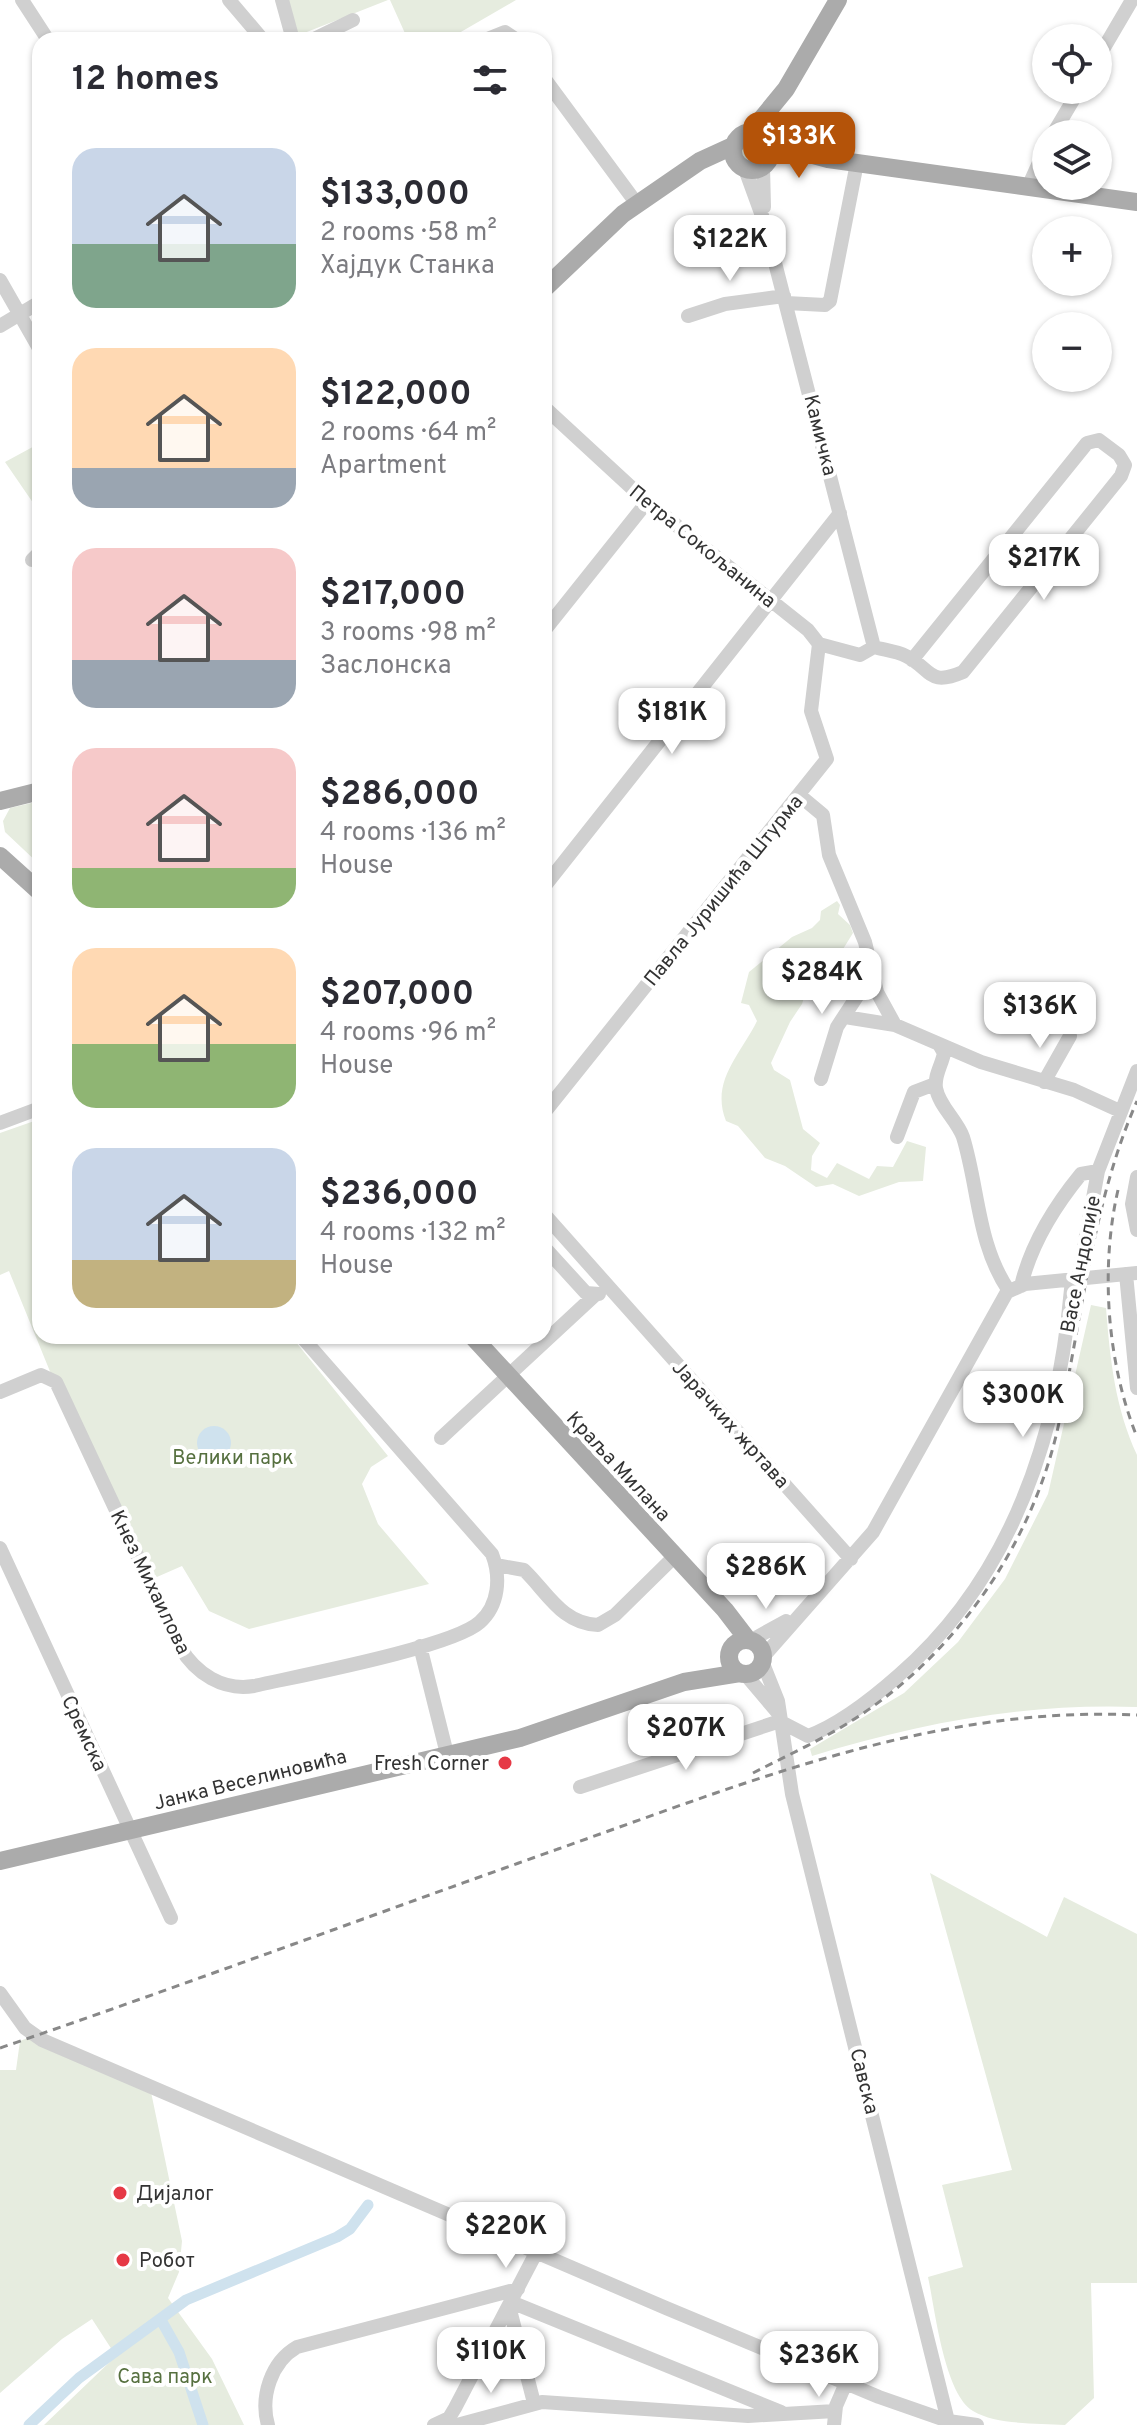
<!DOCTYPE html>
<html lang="en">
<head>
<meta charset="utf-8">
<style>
  :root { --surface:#fff; --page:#f2f2f3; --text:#2b2b33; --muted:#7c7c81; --accent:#b45309 }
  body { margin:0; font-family:Overpass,sans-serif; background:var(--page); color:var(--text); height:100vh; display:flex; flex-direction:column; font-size:30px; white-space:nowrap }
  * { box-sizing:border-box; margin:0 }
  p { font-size:26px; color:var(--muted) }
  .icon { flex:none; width:44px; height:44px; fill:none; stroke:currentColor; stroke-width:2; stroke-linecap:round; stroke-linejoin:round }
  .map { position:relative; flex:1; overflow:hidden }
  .panel { position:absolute; left:32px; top:32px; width:520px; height:1312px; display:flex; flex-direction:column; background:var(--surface); border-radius:24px; box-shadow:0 2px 6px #0004 }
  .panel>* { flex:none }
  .tools { position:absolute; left:1032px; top:24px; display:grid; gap:16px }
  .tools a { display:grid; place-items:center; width:80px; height:80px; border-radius:50%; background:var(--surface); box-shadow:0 2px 6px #0004; font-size:40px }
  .price { position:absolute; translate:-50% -68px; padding:0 18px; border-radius:16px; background:#fff; color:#222; font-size:26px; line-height:52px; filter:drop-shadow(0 2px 4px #0008) }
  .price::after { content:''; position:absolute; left:50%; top:48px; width:24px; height:18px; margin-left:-12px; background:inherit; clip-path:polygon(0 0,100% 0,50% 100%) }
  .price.selected { background:var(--accent); color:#fff }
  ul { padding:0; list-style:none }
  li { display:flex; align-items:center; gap:24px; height:200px; padding:0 40px }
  li span { display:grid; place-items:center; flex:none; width:224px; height:160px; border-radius:24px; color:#555 }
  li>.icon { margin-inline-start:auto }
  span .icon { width:96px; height:96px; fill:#fffc; stroke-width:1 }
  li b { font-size:34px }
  h2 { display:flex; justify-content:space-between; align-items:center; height:96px; padding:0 40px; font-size:34px }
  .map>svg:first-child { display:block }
  .green { fill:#e6ecdf }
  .water { fill:#cfe2ee }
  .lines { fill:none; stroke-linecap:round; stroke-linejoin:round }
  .canal { stroke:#cfe2ee; stroke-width:11 }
  .minor { stroke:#d0d0d0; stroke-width:14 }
  .major { stroke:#ababab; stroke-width:18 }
  .rail { stroke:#888; stroke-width:3; stroke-dasharray:8 6; stroke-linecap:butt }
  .poi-dot { fill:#e63946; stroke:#fff; stroke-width:3 }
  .labels { text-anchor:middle; stroke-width:8; stroke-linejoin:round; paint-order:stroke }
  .street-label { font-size:20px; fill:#333; stroke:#fff }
  .park-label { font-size:20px; fill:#56703f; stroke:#fff }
  .poi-label { font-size:20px; fill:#333; stroke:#fff; text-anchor:start }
</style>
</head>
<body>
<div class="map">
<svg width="1137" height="2425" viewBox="0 0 1137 2425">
  <rect width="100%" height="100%" fill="#fff"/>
  <path class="green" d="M282,0H388L289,39Z
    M390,0H516L447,40H408Z
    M740 152a12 12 0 1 1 24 0a12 12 0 1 1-24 0Z
    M40,443V513L5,462Z
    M40,801V865L5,832L3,821L10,808Z
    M837,901L840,905L838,914L850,925L853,933L840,954L817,955L802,1004L790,1022L771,1063L774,1070L790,1080L803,1129L820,1143L812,1156L811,1170L827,1178L837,1163L869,1179L877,1166L893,1167L907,1141L926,1147L923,1181L899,1182L859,1196L833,1184L816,1187L785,1166L765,1158L738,1126L726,1121C710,1081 741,1054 757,1021L749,1005L741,1003L749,972L792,937L812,928L820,920L821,911Z
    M40,1119V1336H291L388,1456L371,1467L362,1484L378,1524L429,1584L249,1629L209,1611L182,1566L150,1580L60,1396L9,1271L0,1275V1133Z
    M1091,1305L1106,1308C1110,1359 1115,1408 1137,1455V1707C1025,1703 919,1723 812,1756L810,1749L904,1693L958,1642L1005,1579L1048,1494Z
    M930,1873L1047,1937L1064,1897L1137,1934V2283H1091L1094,2398L1065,2425C1037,2423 996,2425 973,2411C944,2393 935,2309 928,2277L963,2267L942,2185L1012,2170Z
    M28,2038L151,2092L182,2241L179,2272L168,2298L212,2359L244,2425H44L116,2356L92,2319L62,2339L0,2393V2070H16L20,2041Z"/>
  <path class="water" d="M197 1443a17 17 0 1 1 34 0a17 17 0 1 1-34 0Z"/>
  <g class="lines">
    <path class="canal" d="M161,2320L179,2352L203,2425
      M29,2425L79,2378L186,2300L337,2237L350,2229L368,2205"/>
    <path class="minor" d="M22,0L48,40
      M229,0L263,40
      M282,0L293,40
      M312,40L353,20
      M485,40L505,32L517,40
      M1098,58L1132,0
      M544,78L637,204
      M1053,134L1079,90
      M763,167L764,207
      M745,169L765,224L874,647
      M1028,187L1046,147
      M0,280L40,350
      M786,303L825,305L830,301L857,163
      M688,316L725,304L784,296
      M0,326L40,302
      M544,407L647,502L808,630L819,644L860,655L874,647
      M32,560L40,552
      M544,631L647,502
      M874,647C884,650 896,651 906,656C932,669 928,687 963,672L1121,476L1125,465L1119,455L1099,440L1087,443L912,660
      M799,795L823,815L829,855L865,942L877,992L895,1025L981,1062L1074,1090L1120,1111
      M544,887L840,513
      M845,1017L895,1025
      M940,1046L944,1053C942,1065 934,1075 936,1088C939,1106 957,1120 963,1137C979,1189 977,1244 1009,1291
      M821,1079L837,1027L871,975
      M1044,1082L1070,1036
      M544,1113L827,759L811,711L819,644
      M0,1123L40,1108
      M897,1137L914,1092L935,1084
      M1137,1177L1132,1204L1137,1230
      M544,1214L851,1559
      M544,1247L586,1293L599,1294
      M1126,1274L1137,1388
      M1021,1286C1031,1244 1054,1207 1081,1174L1098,1171
      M0,1392L41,1375L56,1382L180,1647C196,1674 223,1691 254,1686C298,1676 453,1647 480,1622C499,1605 501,1577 492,1554L301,1336
      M441,1438L595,1295
      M0,1548L171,1918
      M496,1565L524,1570C547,1592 562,1624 598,1625L615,1615L674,1557
      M750,1641L786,1621
      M420,1646L447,1754
      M762,1658L873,1532L1007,1292L1025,1284L1137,1273
      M762,1661L778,1701L792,1794L948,2421L977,2425
      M745,1674L778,1713
      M781,1722L808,1736C841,1724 873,1698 899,1675C1012,1577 1058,1435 1071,1289L1078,1279L1098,1171L1137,1071
      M580,1787L780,1721
      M0,1993L25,2028L42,2040L666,2308L879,2397L948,2421
      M511,2302L781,2412
      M509,2306L534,2403
      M268,2425C260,2397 271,2362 297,2347L518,2289
      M434,2425L449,2418L455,2408L536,2253
      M457,2425L542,2402L748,2416L835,2411
      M834,2425L836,2406L846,2383"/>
    <path class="major" d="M733 151a19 19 0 1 1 38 0a19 19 0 1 1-38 0Z
      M750,133L786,89L838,0
      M769,143L828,159L1137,202
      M544,289L623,214L700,161L735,145
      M0,801L40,791
      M0,856L40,892
      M472,1336L725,1610L748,1640
      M729 1657a17 17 0 1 1 34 0a17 17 0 1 1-34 0Z
      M0,1861L520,1738L684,1682L740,1673"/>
    <path class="rail" d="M1118,1190C1100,1268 1107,1363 1137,1437
      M753,1773C788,1755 826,1738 859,1716C961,1649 1036,1537 1060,1418C1083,1312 1093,1201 1137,1101
      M0,2048C187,1984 372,1915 558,1849C745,1783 935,1705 1137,1715"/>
  </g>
  <g class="poi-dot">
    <circle cx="505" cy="1763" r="8"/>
    <circle cx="120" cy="2193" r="8"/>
    <circle cx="123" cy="2260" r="8"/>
  </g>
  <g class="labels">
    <g class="street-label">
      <text transform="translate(821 435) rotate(76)" y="7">Камичка</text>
      <text transform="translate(703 546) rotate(39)" y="7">Петра Сокољанина</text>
      <text transform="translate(723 890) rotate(-51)" y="7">Павла Јуришића Штурма</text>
      <text transform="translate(1080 1264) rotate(-79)" y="7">Васе Андолије</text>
      <text transform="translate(731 1424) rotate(48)" y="7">Јарачких жртава</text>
      <text transform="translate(619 1466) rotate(47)" y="7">Краља Милана</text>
      <text transform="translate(151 1582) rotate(64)" y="7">Кнез Михаилова</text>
      <text transform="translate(85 1733) rotate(65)" y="7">Сремска</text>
      <text transform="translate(250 1779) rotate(-14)" y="7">Јанка Веселиновића</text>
      <text transform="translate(865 2081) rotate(76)" y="7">Савска</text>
    </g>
    <g class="park-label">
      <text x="233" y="1464">Велики парк</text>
      <text x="165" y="2383">Сава парк</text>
    </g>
    <g class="poi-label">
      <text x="489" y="1770" text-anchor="end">Fresh Corner</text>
      <text x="136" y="2200">Дијалог</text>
      <text x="139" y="2267">Робот</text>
    </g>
  </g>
</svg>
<div class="tools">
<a><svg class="icon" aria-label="locate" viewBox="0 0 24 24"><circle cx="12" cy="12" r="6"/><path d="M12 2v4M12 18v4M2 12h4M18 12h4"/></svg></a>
<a><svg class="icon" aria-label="layers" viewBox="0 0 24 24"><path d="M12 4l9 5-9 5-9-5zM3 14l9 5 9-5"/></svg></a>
<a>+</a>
<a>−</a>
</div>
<b class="price selected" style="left:799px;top:180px">$133K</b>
<b class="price" style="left:730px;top:283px">$122K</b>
<b class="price" style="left:1044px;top:602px">$217K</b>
<b class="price" style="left:672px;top:756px">$181K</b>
<b class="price" style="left:822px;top:1016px">$284K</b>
<b class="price" style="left:1040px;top:1050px">$136K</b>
<b class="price" style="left:1023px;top:1439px">$300K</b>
<b class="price" style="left:766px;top:1611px">$286K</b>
<b class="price" style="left:686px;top:1772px">$207K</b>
<b class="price" style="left:506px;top:2270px">$220K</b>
<b class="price" style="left:491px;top:2395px">$110K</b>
<b class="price" style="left:819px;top:2399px">$236K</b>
<section class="panel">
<h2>12 homes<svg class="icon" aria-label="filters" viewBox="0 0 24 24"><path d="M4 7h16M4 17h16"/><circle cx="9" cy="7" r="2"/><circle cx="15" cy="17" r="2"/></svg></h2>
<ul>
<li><span style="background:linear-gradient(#c9d6e8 60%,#7fa58c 0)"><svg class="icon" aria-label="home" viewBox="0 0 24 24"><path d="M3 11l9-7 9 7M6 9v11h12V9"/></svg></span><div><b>$133,000</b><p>2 rooms · 58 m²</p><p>Хајдук Станка</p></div></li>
<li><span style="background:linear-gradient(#ffd9b3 75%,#9aa5b1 0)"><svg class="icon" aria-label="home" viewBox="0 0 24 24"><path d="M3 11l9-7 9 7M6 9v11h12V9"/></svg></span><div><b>$122,000</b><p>2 rooms · 64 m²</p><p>Apartment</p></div></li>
<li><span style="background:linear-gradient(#f6c9c9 70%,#9aa5b1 0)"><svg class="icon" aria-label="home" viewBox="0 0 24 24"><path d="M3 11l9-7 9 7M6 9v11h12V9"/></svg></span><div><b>$217,000</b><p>3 rooms · 98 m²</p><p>Заслонска</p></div></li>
<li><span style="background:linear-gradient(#f6c9c9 75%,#8fb573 0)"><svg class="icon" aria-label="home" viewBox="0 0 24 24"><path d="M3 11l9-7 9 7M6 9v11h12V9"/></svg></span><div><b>$286,000</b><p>4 rooms · 136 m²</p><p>House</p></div></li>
<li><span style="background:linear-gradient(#ffd9b3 60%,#8fb573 0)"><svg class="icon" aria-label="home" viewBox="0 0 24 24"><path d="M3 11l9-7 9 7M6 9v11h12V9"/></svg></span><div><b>$207,000</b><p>4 rooms · 96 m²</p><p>House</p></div></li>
<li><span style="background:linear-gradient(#c9d6e8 70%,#c2b280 0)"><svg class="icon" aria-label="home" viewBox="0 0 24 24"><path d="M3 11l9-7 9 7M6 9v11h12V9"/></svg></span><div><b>$236,000</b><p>4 rooms · 132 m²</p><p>House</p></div></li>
</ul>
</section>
</div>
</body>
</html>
